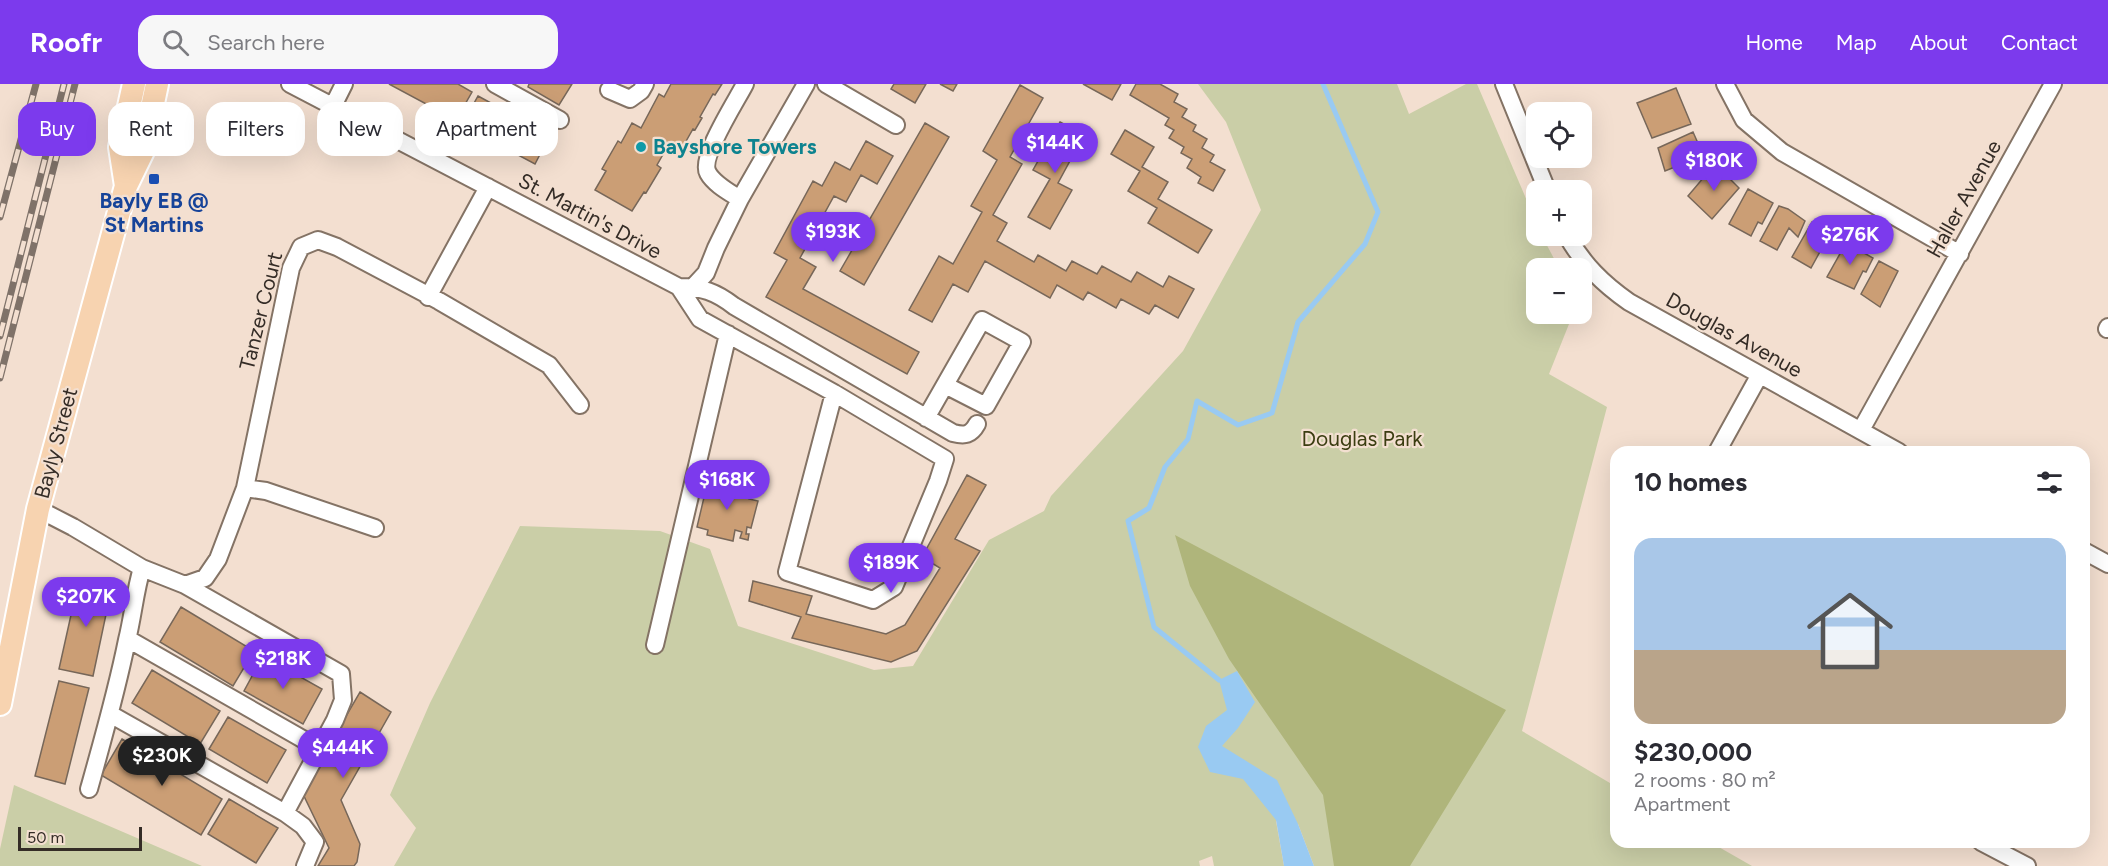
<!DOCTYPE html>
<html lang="en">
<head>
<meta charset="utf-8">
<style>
  :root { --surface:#fff; --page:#f7f7f7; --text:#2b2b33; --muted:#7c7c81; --line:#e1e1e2; --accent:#7c3aed }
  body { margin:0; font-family:Figtree,sans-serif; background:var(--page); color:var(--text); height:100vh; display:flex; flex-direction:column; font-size:22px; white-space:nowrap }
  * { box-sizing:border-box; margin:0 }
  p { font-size:20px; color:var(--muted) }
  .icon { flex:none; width:33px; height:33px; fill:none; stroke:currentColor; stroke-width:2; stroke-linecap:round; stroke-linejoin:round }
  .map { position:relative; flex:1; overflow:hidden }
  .side { position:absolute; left:1610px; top:362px; width:480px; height:402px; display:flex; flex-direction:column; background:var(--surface); border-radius:18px; box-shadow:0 6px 24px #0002 }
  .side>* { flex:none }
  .hud { position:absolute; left:18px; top:18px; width:570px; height:54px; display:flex; gap:12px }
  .fabs { position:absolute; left:1526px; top:18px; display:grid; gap:12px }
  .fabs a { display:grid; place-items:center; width:66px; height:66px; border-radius:12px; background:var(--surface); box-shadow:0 6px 24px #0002; font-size:30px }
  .scale { position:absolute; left:18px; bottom:15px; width:124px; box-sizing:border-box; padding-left:6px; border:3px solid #342c26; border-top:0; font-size:16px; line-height:21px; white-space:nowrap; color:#342c26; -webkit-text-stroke:4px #f3dfd0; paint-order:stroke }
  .price { position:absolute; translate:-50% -51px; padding:0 14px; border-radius:21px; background:var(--accent); color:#fff; font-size:20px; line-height:39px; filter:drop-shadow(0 2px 3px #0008) }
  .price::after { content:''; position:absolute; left:50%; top:36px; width:18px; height:14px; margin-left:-9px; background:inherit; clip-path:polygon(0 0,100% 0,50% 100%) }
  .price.current { background:#222; color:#fff }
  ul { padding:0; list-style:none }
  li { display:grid; align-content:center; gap:12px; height:318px; padding:0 24px }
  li+li { border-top:2px solid var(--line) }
  li span { display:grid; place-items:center; height:186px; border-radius:18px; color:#555 }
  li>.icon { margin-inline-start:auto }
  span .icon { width:108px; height:108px; fill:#fffc; stroke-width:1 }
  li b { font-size:26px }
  h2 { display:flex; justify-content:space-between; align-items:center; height:72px; padding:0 24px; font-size:26px }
  .tag { padding:0 21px; border-radius:18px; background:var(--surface); box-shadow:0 6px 24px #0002; font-size:21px; line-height:54px }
  .tag.current { background:var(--accent); color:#fff }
  header { display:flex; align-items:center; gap:36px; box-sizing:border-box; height:84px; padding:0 30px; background:var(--accent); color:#fff }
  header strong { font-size:28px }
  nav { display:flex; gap:33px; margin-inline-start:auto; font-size:21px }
  .search { width:420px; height:54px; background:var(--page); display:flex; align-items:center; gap:15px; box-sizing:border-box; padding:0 21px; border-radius:18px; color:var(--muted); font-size:22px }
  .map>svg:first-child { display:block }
  .green { fill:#cacea7 }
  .forest { fill:#afb57b }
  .water { fill:#99caf2 }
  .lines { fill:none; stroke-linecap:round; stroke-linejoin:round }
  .stream { stroke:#99caf2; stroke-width:5 }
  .building { fill:#cb9e75; stroke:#776759; stroke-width:1.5 }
  .minor-casing { stroke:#847365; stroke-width:20 }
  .major-casing { stroke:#fff; stroke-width:26 }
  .minor { stroke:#fff; stroke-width:16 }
  .major { stroke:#f7d3b0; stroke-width:22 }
  .rail-casing { stroke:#7f7269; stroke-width:7 }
  .rail { stroke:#f3dfd0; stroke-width:4.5; stroke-dasharray:14; stroke-linecap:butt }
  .culture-dot { fill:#0f9aa8; stroke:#f3dfd0; stroke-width:2 }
  .transit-dot { fill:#1a4fb4; stroke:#f3dfd0; stroke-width:2 }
  .labels { text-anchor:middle; stroke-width:4.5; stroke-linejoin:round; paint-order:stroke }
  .culture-label { font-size:21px; font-weight:bold; fill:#0d838f; stroke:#f3dfd0; text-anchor:start }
  .street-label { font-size:21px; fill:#342c26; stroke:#f3dfd0 }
  .transit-label { font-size:21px; font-weight:bold; fill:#164399; stroke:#f3dfd0 }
  .park-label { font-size:21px; fill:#3b3d11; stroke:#f3dfd0 }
</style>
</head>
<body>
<header>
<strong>Roofr</strong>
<div class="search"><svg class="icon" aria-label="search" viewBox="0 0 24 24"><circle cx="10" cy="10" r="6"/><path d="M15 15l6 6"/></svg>Search here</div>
<nav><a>Home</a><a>Map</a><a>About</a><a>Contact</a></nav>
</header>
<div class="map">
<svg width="2108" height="782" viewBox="0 0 2108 782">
  <rect width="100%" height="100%" fill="#f3dfd0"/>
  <path class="green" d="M1198,0H1397L1409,30L1466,0H1477L1536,138V152H1542L1559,184H1536V230H1573L1549,290L1607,323L1522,647L1615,702L1616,758H1710L1752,782H1314L1298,740L1276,737L1284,782H1214L1212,772L1199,777L1200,782H394L416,744L390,711L430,619L520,442L660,447L710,465L738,542L874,586L913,582L989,456L1044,427L1051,412L1183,267L1261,126L1226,38Z
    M14,701L202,782H0V765Z"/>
  <path class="forest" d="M1175,451L1506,626L1410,782H1334L1323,711L1229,575L1190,502Z"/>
  <path class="water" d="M1237,587L1255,618L1238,644L1222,662L1277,696L1298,740L1314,782H1284L1276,736L1243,695L1210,688L1198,663L1206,642L1227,626L1219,596Z"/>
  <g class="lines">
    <path class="stream" d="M1219,596L1154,543L1128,437L1149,424L1165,383L1188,355L1197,317L1238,341L1272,329L1298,238L1365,160L1378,128L1323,0"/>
  </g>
  <path class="building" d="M389,0H458L472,8L456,36Z
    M529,0H572L559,21L528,3Z
    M671,0H722L715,11L713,10L700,33L702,34L695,46L693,45L681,66L669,60L657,81L661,84L646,109L644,108L632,127L595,106L606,87L602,85L618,57L621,59L632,39L641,44L659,10L664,13Z
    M894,0H926L915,19L891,5Z
    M940,0H957L953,7Z
    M1083,0H1121L1112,16Z
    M1136,0H1160L1178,10L1174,18L1187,25L1182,33L1196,41L1193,47L1207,55L1202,64L1214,71L1210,78L1225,86L1213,107L1198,99L1201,93L1187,84L1192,75L1181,69L1184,63L1169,54L1174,46L1165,41L1169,34L1130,11Z
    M1020,1L1043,14L1010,73L1022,80L993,131L1007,139L997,157L1034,178L1038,171L1066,187L1072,177L1097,190L1102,182L1131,198L1137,188L1163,203L1169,192L1194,205L1178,234L1155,221L1149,230L1121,215L1116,224L1088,208L1083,216L1057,201L1050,214L985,177L968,208L953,200L932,238L909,226L939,172L953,180L982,128L971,122L997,76L983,67Z
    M1676,4L1691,40L1652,54L1637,19Z
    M478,12L550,51L535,80L462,41Z
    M1060,38L1084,51L1058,99L1072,106L1050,145L1028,133L1050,95L1033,86Z
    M925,39L949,53L864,201L840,187Z
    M1125,46L1154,63L1142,83L1168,98L1158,115L1212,146L1198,169L1148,139L1157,124L1128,107L1140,87L1111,70Z
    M1693,48L1701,66L1682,74L1685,79L1665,87L1658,64Z
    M866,57L893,72L877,100L861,91L846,118L834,112L800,174L816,183L803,205L919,268L907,290L766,213L787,176L774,169L813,97L822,102L835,78L850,86Z
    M1715,80L1739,104L1712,135L1688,112Z
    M1748,105L1773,119L1762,140L1758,138L1751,152L1729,140Z
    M1779,122L1788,125L1805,137L1798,153L1789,144L1777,166L1760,157Z
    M1812,138L1842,155L1835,169L1822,164L1811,184L1792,173Z
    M1846,159L1873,174L1866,188L1863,187L1854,205L1827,193Z
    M1879,177L1898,187L1880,223L1861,210Z
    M967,391L986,401L955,455L980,467L917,567L891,578L792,554L801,533L749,517L753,497L812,512L806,530L886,550L905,541L940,484L922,473Z
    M732,396L747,403L746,411L750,412L749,415L758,417L751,444L747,443L746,450H749L748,456L740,454L742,448L735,446L733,457L707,451L708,446L697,443L706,405L718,408L720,397Z
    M79,495L112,502L93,592L59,585Z
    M181,523L254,567L233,602L160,558Z
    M263,572L322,605L303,640L244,607Z
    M152,586L220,627L200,660L132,619Z
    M59,597L89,604L65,700L35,692Z
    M360,608L391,628L341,716L360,760L357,778L354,782H318L329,764L302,708Z
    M228,633L286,666L267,699L209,665Z
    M122,655L222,715L201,751L101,691Z
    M229,715L278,744L256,779L208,750Z"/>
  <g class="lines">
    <g class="minor-casing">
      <path id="minor" d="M290,0L679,203C702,203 716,208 734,222L953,349C965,352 971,351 977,340
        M495,0L560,36
        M826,0L896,41
        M1504,0L1547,106
        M1725,0L1744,36L1782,68L1960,170
        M609,6L630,15L641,7L645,0
        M333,22L344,0
        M740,115C729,108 714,100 708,89C699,74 737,16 745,0
        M1567,152C1584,181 1602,199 1629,218L1899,368
        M679,203L700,235L834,309L945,375L938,397L894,503L873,516L787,488L834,309
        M693,203L706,189L716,164L740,115L806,0
        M428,213L488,103
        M2107,245L2108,243
        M926,334L982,236L1022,258L986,322L945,301
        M1861,346L2053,0
        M1717,368L1759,292
        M245,404L266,407L375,444
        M38,425L73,443L142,484L185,501L341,590L343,616L335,636L285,729
        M2084,467L2108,480
        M185,501L205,494L218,475L245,404L291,184L301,163L318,156L337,163L439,217L549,281L580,321
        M128,555L320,665
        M655,561L728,250
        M110,630L285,729L303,742L315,758L305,782
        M89,705C103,655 117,606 127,556C133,532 135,507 142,484
        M1981,758L2027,782"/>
    </g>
    <g class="major-casing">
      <path id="major" d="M126,102L120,63L134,0
        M0,620L38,425L126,102L143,67L157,0"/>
    </g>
    <use href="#minor" class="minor"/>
    <use href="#major" class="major"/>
    <g class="rail-casing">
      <path id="rail" d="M0,133L36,0
        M0,252L64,0
        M0,294L75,0"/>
    </g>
    <use href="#rail" class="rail"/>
  </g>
  <circle class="culture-dot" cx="641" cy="63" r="6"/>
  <rect class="transit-dot" x="148" y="89" width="12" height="12" rx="3"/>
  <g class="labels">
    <g class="culture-label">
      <text x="653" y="70">Bayshore Towers</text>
    </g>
    <g class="street-label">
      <text transform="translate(1964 115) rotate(-61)" y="7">Haller Avenue</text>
      <text transform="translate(590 132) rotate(28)" y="7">St. Martin's Drive</text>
      <text transform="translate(261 227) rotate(-76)" y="7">Tanzer Court</text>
      <text transform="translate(1734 251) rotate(29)" y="7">Douglas Avenue</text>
      <text transform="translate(56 359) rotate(-75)" y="7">Bayly Street</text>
    </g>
    <g class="transit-label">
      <text x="154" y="124">Bayly EB @<tspan x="154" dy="24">St Martins</tspan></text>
    </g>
    <g class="park-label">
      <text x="1362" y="362">Douglas Park</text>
    </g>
  </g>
</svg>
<div class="fabs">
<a><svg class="icon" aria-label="locate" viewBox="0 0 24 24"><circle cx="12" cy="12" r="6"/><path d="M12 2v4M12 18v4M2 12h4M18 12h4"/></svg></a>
<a>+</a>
<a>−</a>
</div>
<div class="scale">50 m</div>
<b class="price" style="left:1055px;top:90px">$144K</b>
<b class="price" style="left:1714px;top:108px">$180K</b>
<b class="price" style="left:833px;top:179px">$193K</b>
<b class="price" style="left:1850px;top:182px">$276K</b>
<b class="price" style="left:727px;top:427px">$168K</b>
<b class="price" style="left:891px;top:510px">$189K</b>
<b class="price" style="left:86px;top:544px">$207K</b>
<b class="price" style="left:283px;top:606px">$218K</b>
<b class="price" style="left:343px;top:695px">$444K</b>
<b class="price current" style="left:162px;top:703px">$230K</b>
<div class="hud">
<a class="tag current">Buy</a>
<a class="tag">Rent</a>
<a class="tag">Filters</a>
<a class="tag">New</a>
<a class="tag">Apartment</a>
</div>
<section class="side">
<h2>10 homes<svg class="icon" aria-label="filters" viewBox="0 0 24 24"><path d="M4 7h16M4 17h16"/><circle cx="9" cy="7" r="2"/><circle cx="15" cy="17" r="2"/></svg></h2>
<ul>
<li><span style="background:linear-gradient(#a9c7e8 60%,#b9a48a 0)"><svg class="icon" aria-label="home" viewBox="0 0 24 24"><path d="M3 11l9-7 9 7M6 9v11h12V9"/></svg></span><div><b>$230,000</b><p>2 rooms · 80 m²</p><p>Apartment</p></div></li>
</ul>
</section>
</div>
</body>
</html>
